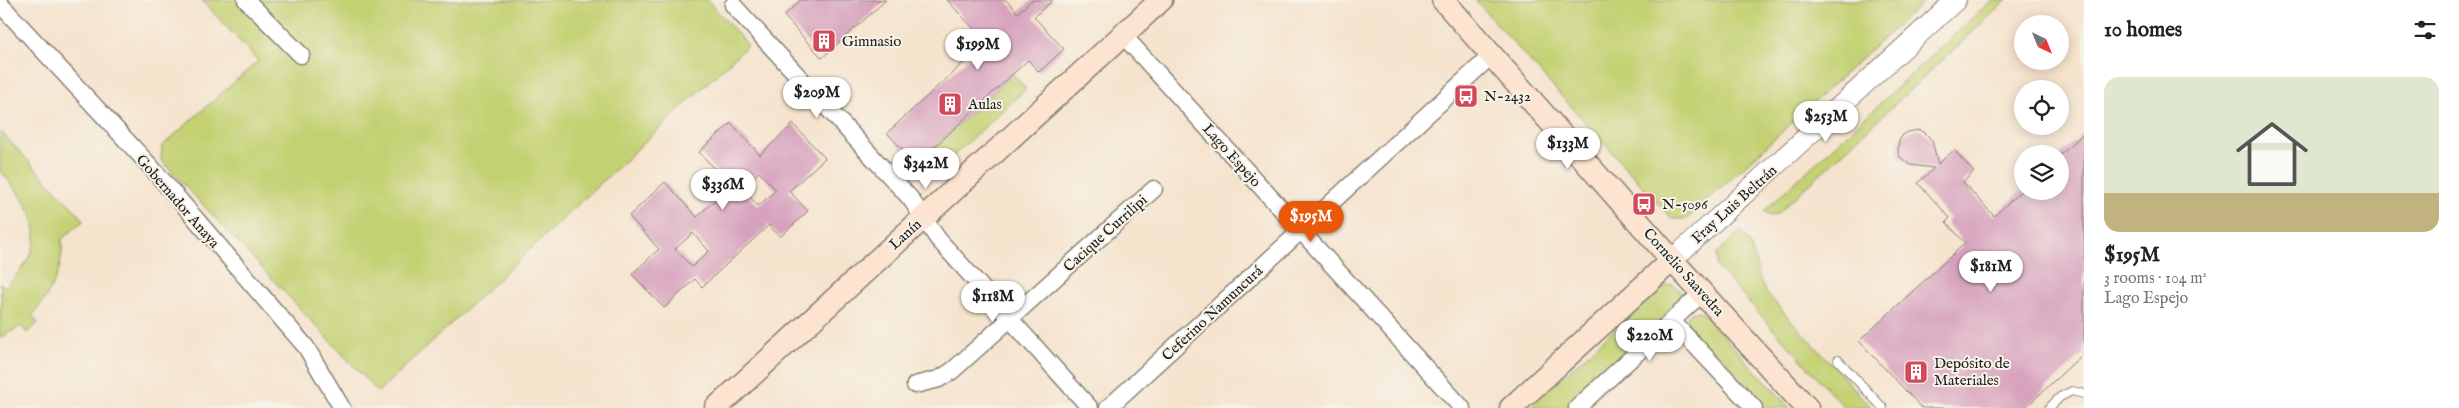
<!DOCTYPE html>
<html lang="en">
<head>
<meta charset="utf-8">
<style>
  :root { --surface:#fff; --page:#f2f2f2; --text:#222; --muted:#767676; --line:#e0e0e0; --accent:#ea580c }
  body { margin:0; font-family:"IM FELL English",serif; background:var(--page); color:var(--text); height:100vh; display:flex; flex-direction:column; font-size:19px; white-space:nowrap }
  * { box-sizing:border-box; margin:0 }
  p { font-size:16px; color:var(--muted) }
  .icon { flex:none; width:28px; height:28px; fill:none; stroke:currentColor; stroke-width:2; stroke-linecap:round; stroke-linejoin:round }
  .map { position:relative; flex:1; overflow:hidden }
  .sheet { display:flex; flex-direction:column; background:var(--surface); width:375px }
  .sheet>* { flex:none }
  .needle { width:32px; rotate:137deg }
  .buttons { position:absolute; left:2014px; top:15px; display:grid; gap:10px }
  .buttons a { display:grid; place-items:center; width:55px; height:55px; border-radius:50%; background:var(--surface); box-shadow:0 2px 12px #0003; font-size:25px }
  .price { position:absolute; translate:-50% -42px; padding:0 11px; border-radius:18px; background:#fff; color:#222; font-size:16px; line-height:32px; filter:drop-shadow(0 1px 2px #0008) }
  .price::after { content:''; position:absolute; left:50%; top:30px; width:15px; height:11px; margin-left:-8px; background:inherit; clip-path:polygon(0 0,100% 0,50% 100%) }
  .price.active { background:var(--accent); color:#fff }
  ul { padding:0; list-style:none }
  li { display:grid; align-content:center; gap:10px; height:265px; padding:0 20px }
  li+li { border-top:1px solid var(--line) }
  li span { display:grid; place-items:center; height:155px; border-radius:15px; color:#555 }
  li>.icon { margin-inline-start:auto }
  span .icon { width:90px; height:90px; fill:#fffc; stroke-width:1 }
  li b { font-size:21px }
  h2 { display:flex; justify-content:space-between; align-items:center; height:60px; padding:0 20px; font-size:21px }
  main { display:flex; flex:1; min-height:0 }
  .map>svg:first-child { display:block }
  .green { fill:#c4d173; stroke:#707648 }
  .building { fill:#d7a2bd; fill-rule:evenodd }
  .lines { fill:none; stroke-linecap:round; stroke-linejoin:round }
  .service-casing { stroke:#888074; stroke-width:10 }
  .minor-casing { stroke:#888074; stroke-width:19 }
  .tertiary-casing { stroke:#888074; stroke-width:22 }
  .secondary-casing { stroke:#888074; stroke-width:25 }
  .service { stroke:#fff; stroke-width:8 }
  .minor { stroke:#fff; stroke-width:16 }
  .tertiary { stroke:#fff; stroke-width:20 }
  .secondary { stroke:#fde4d0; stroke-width:22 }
  .labels { text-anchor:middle; stroke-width:4; stroke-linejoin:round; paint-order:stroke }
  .poi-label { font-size:15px; fill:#1c1c1c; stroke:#f7f3e8; text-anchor:start }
  .street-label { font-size:15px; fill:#1c1c1c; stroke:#f7f3e8 }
</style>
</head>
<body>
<main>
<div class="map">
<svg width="2084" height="408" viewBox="0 0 2084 408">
  <rect width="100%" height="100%" fill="#f7f3e8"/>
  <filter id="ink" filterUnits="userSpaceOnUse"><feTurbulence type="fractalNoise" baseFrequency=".02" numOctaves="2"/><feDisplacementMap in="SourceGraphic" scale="10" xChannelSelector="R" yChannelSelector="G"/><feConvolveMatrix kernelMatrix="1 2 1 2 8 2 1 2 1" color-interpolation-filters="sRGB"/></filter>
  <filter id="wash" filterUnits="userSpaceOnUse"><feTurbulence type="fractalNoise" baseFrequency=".0096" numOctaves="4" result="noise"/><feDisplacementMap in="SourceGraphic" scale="20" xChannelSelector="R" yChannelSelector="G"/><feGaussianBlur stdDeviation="1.12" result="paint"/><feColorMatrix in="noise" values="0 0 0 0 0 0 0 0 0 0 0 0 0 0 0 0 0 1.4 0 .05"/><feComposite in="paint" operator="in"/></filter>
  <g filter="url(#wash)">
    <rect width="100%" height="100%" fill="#f5e3cd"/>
    <path class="green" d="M202,0H707L748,45L378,392L161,160L162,146L258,61Z
      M1475,0H1925L1687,219H1672Z
      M1992,0H2007L1777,214L1771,216L1764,211Z
      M1013,74L1026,89L929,178L916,164Z
      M0,131L84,220L62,239C64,269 51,293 32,316L38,323L27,333L21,326L0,338V307L2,306L0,283L5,287C51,244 40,214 0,171Z
      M1741,231C1758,248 1754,275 1767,294L1872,408H1845L1717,267V253Z
      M1672,284L1682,292L1683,300L1569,408H1529L1660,287Z
      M1698,311L1703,314L1790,408H1763L1689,328L1687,318L1691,313Z"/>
    <g id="blocks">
      <path class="building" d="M801,0H886L822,58L784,16Z
        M947,0H1006L1018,13L1032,0H1053L1034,17L1064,49L1039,72L1028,60L916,164L887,133L986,42Z
        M731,123L760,155L793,124L825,158L789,191L808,211L780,237L769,225L702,287L695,279L664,308L632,274L659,249L629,216L665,182L697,217L730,186L699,152ZM759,172L776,190L758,206L742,188ZM693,233L709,251L692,267L675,249Z
        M1919,130L1924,132L1932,140L1938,164L1954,150L1974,172L1963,182L1994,216L2021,191H2060V155L2084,133V353L2025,408H1922L1859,341L1965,243L1946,222L1950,218L1918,183L1934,168L1910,165L1900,157L1898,152L1899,140L1903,135L1908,132Z"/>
    </g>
  </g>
  <g filter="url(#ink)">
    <use href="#blocks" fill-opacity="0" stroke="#888074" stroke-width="1"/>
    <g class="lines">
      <g class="service-casing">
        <path id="service" d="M1838,360L1883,408
          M2049,408L2060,397L2072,391L2084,394"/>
      </g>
      <g class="minor-casing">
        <path id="minor" d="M246,0L301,55
          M0,4L151,167L306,347L342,408
          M733,5L910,198L938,239L1090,408
          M1123,35L1462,408
          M1672,321L1754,408
          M915,385L939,379L952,371L1154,189
          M1108,408L1492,55
          M1577,408L1702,293"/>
      </g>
      <g class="tertiary-casing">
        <path id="tertiary" d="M1672,260L1956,0"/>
      </g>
      <g class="secondary-casing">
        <path id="secondary" d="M1443,0L1672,260L1807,408
          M716,408L1161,0
          M1511,408L1672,260"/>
      </g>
      <use href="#service" class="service"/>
      <use href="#minor" class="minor"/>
      <use href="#tertiary" class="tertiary"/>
      <use href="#secondary" class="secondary"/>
    </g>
  </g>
  <defs>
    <g id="building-square" transform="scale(1.25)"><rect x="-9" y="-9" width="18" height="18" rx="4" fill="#d1495b" stroke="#f7f3e8"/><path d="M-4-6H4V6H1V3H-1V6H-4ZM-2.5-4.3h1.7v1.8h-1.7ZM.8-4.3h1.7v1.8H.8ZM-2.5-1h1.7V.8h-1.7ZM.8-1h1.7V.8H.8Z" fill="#fff"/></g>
    <g id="bus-square" transform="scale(1.25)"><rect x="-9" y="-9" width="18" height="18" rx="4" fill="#d1495b" stroke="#f7f3e8"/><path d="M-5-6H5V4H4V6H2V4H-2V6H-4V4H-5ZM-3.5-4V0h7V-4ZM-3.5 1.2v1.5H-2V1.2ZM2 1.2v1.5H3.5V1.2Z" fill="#fff"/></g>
  </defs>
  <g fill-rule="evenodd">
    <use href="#building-square" x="824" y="41"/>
    <use href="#bus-square" x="1466" y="96"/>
    <use href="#building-square" x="950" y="104"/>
    <use href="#bus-square" x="1644" y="204"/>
    <use href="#building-square" x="1916" y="372"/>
  </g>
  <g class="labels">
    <g class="poi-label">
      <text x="842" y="46">Gimnasio</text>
      <text x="1484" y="101">N-2432</text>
      <text x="968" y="109">Aulas</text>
      <text x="1662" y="209">N-5096</text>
      <text x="1934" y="368">Depósito de<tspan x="1934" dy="17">Materiales</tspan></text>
    </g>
    <g class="street-label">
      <text transform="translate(1232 155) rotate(48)" y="5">Lago Espejo</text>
      <text transform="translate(178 201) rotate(49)" y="5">Gobernador Anaya</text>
      <text transform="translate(1734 204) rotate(-42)" y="5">Fray Luis Beltrán</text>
      <text transform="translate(1105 233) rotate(-42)" y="5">Cacique Currilipi</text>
      <text transform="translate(905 234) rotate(-42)" y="5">Lanín</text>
      <text transform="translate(1684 272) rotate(48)" y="5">Cornelio Saavedra</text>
      <text transform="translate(1212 313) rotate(-43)" y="5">Ceferino Namuncurá</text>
    </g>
  </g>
</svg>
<div class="buttons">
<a><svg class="needle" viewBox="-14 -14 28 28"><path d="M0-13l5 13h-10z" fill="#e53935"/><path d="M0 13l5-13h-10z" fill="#767676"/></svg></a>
<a><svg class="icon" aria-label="locate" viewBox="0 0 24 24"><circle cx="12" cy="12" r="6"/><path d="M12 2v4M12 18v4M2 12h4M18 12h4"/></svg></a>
<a><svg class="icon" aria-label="layers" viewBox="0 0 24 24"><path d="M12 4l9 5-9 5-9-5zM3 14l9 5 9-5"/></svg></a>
</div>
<b class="price" style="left:978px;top:71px">$199M</b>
<b class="price" style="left:817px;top:119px">$209M</b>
<b class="price" style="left:1826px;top:143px">$253M</b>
<b class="price" style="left:1568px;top:170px">$133M</b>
<b class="price" style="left:926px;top:190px">$342M</b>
<b class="price" style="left:723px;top:211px">$336M</b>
<b class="price active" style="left:1311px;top:243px">$195M</b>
<b class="price" style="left:1991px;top:293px">$181M</b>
<b class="price" style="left:993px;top:323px">$118M</b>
<b class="price" style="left:1650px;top:362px">$220M</b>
</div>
<section class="sheet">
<h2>10 homes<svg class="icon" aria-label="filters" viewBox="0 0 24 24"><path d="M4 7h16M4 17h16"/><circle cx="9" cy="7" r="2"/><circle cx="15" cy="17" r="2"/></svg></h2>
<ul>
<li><span style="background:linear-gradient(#dfe7d0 75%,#c2b280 0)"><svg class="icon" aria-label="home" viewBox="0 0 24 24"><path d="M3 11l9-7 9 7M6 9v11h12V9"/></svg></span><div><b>$195M</b><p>3 rooms · 104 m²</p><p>Lago Espejo</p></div></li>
</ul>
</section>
</main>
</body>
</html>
